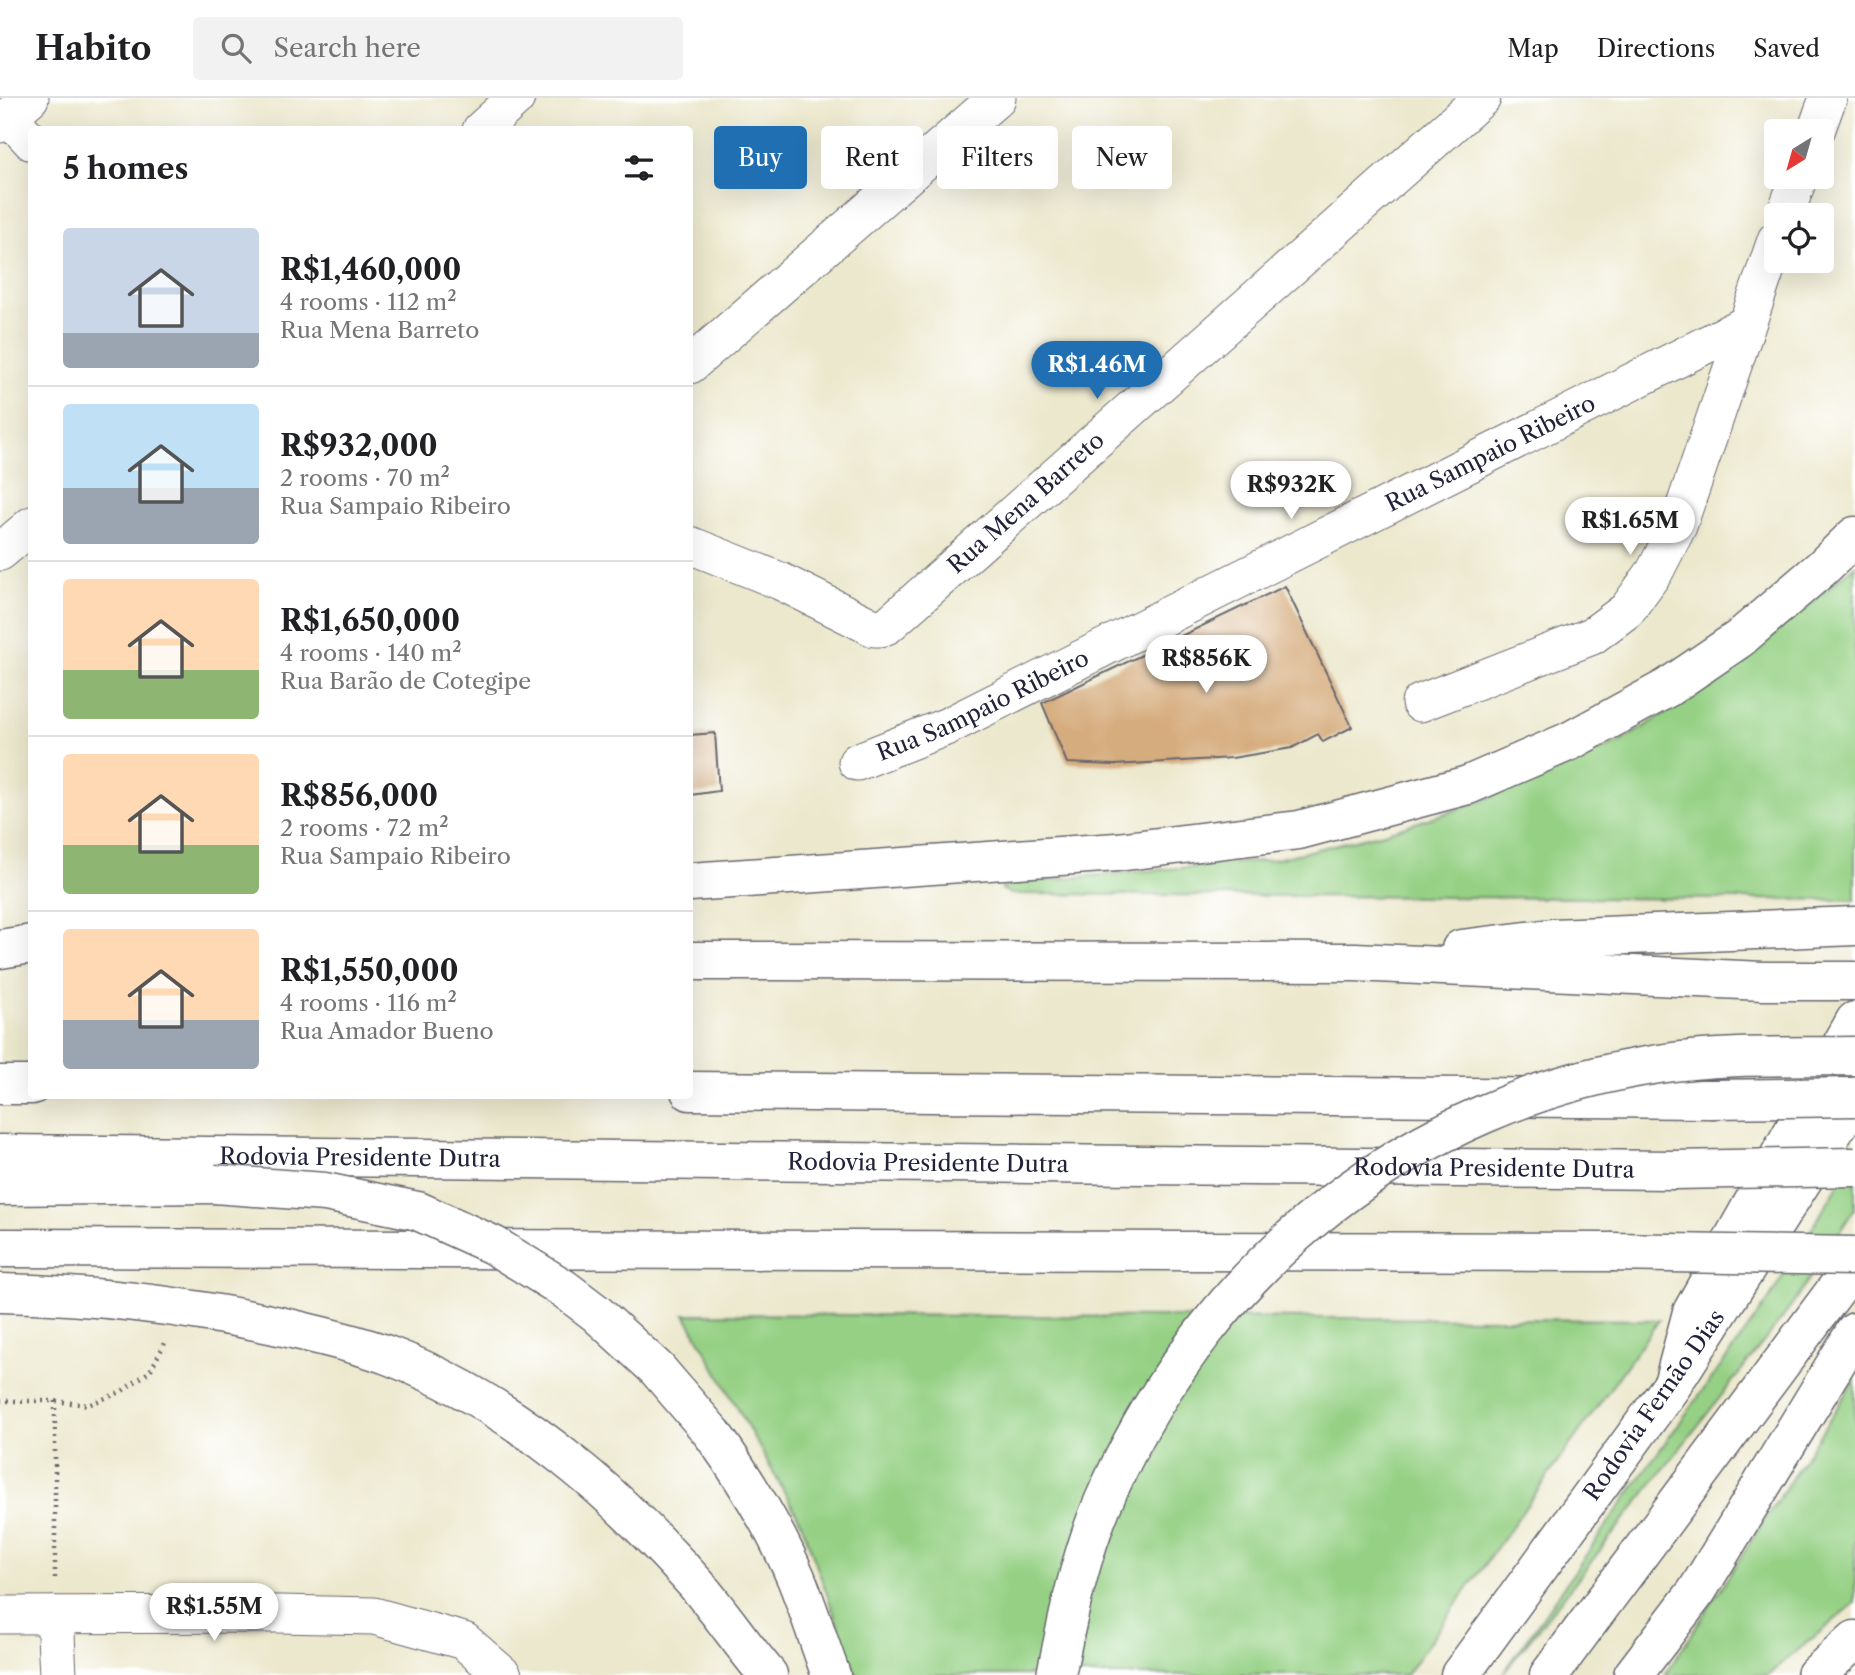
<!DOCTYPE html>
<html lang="en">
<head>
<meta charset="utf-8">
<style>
  :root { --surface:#fff; --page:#f2f2f2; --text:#202124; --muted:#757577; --line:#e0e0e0; --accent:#1f6fb2 }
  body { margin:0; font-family:"Libre Caslon Text",serif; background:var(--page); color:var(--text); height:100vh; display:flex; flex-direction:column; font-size:26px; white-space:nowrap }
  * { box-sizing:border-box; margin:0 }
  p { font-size:23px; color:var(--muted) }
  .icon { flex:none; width:38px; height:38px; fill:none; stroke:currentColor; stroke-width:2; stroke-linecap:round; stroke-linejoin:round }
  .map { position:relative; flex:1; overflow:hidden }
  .drawer { position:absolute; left:28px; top:28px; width:665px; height:973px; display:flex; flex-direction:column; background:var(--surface); border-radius:7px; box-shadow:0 7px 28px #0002 }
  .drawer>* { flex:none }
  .banner { position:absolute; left:714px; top:28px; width:665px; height:63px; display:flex; gap:14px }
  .needle { width:46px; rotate:217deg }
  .tools { position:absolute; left:1764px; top:21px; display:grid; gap:14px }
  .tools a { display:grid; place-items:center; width:70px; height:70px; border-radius:7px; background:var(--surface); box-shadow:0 7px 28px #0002; font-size:35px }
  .price { position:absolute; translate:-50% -60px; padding:0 16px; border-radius:24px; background:#fff; color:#222; font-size:23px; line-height:46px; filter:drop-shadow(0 2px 4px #0008) }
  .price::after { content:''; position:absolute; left:50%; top:42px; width:21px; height:16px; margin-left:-10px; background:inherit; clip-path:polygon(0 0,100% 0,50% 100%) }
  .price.on { background:var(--accent); color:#fff }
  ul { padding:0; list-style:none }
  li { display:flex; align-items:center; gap:21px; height:175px; padding:0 35px }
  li+li { border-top:2px solid var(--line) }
  li span { display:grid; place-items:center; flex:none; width:196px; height:140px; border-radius:7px; color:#555 }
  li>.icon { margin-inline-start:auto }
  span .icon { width:84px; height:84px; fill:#fffc; stroke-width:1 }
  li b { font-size:30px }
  h2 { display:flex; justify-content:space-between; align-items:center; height:84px; padding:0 35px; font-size:30px }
  .pill { padding:0 24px; border-radius:7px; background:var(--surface); box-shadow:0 7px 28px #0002; font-size:24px; line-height:63px }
  .pill.on { background:var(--accent); color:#fff }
  header { display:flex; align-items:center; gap:42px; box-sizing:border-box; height:98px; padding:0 35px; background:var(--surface); border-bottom:2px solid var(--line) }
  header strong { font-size:33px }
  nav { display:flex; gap:38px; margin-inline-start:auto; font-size:24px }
  .search { width:490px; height:63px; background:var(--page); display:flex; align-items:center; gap:18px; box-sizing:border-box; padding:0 24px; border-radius:7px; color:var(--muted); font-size:26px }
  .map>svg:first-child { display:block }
  .green { fill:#95d084; stroke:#5c7960; stroke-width:2 }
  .building { fill:#d5ac7d }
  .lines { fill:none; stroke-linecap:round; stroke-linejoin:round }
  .minor-casing { stroke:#69676e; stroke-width:39 }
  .trunk-casing { stroke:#69676e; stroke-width:41 }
  .motorway-casing { stroke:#69676e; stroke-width:41 }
  .path { stroke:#69676e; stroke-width:4.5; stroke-dasharray:2 5; stroke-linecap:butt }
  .minor { stroke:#fff; stroke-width:37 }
  .trunk { stroke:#fff; stroke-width:38 }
  .motorway { stroke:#fff; stroke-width:38 }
  .motorway-bridge-casing { stroke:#69676e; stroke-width:41; stroke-linecap:butt }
  .motorway-bridge { stroke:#fff; stroke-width:38 }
  .labels { text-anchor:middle; stroke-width:5; stroke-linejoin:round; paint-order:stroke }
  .street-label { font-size:23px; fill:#22223b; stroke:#fff }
</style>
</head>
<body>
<header>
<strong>Habito</strong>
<div class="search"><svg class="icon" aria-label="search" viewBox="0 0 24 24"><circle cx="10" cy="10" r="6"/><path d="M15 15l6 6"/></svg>Search here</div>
<nav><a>Map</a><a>Directions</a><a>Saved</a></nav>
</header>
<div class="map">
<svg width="1855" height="1577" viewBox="0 0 1855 1577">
  <rect width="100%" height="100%" fill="#fff"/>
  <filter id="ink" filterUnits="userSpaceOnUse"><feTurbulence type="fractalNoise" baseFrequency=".0143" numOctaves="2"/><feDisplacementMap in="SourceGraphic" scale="14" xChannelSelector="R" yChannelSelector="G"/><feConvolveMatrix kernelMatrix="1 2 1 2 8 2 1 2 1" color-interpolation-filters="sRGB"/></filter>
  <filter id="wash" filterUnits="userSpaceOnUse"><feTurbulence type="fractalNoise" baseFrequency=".00686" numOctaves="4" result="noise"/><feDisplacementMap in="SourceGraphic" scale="28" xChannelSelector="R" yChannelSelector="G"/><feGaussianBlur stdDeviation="1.57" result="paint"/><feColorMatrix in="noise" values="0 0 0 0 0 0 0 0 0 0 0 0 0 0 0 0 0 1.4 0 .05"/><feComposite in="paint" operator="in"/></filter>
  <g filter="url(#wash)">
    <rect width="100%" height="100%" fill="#ece8cd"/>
    <path class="green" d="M1855,467V802L1011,796L1001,791L1010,785L1272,762L1384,735L1471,707L1622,643L1738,568Z
      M1855,1059V1110L1791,1209L1502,1577L1654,1360L1768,1203Z
      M685,1216L1659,1222L1406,1577H856L801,1424Z
      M1855,1282V1505L1768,1577H1665Z"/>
    <g id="blocks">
      <path class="building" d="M1285,488L1352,629L1323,644L1318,636L1292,650L1232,660L1114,667L1067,665L1042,605Z
        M715,635L719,693L690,697V637Z"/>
    </g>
  </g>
  <g filter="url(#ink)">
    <use href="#blocks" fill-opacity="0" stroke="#69676e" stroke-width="2"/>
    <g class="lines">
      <g class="minor-casing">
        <g id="minor">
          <path d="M9,19L32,44"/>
          <path d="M0,26L30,0"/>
          <path d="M481,32L516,0"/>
          <path d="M1816,33L1828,0"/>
          <path d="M1785,117L1799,79"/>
          <path d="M690,267L997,0"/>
          <path id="s1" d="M690,447L780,483L874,530H881L888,527L1482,0"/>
          <path d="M0,454L32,427"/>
          <path d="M1420,605L1592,538L1627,512L1655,473L1678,428L1776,142"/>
          <path id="s2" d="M857,664L948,628L1745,227"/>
          <path d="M0,1517L279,1516L374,1518L464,1543L503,1577"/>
          <path d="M55,1517L58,1577"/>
        </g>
      </g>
      <g class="trunk-casing">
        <path id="trunk" d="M1679,1276L1855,1000"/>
      </g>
      <g class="motorway-casing">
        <g id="motorway">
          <path d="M690,784L1117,754L1299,732L1468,687L1570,643L1667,590L1739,541L1822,470L1855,438"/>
          <path d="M0,851L32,846"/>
          <path d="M1461,851L1552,840L1855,828"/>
          <path d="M690,863L1355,864L1763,883H1855"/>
          <path d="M0,987H32"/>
          <path d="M690,993L1711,1001"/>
          <path id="s3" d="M0,1056L1673,1072"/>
          <path d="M0,1088L214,1086"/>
          <path d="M0,1150L1611,1154"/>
          <path d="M0,1195C99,1197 197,1209 293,1231C325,1239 359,1246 390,1258C456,1283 520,1323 575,1368C619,1403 659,1445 696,1486C721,1515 743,1548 768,1577"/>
          <path d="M712,1335C745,1381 774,1428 796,1480C809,1512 819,1545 831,1577"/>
          <path d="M1460,1577L1673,1286L1692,1214L1855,923"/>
          <path d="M1549,1577L1855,1166"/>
          <path d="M1633,1577L1697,1493L1855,1234"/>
          <path d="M1816,1577L1855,1542"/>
        </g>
      </g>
      <path class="path" d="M0,1303H55L88,1307L121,1294L150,1273L165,1245
        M55,1303V1480"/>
      <use href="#minor" class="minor"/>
      <use href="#trunk" class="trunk"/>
      <use href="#motorway" class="motorway"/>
      <g class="motorway-bridge-casing">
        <path id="motorway-bridge" d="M1711,1001L1855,999
          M1673,1072L1855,1069
          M214,1086L325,1094L418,1113L493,1147L563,1190L596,1215L657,1271L712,1335
          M1611,1154L1855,1158
          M1056,1577C1069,1513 1082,1448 1110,1389C1212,1164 1413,1003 1659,966C1724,956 1790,959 1855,958"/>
      </g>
      <use href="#motorway-bridge" class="motorway-bridge"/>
    </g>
  </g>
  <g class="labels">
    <g class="street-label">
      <text dy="8" stroke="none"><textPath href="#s2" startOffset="705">Rua Sampaio Ribeiro</textPath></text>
      <text dy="8" stroke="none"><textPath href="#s1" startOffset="401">Rua Mena Barreto</textPath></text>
      <text dy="8" stroke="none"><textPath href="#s2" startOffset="138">Rua Sampaio Ribeiro</textPath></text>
      <text dy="8" stroke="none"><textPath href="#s3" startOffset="360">Rodovia Presidente Dutra</textPath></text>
      <text dy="8" stroke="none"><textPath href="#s3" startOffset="928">Rodovia Presidente Dutra</textPath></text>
      <text dy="8" stroke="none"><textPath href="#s3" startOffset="1494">Rodovia Presidente Dutra</textPath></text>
      <text transform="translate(1654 1307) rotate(-55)" y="8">Rodovia Fernão Dias</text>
    </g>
  </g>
</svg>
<div class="tools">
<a><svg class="needle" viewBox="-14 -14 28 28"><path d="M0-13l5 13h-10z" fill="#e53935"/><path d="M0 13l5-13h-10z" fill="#757577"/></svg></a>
<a><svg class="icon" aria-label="locate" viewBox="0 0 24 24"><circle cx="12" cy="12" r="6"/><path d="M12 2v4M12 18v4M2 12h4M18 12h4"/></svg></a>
</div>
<b class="price on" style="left:1097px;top:303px">R$1.46M</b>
<b class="price" style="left:1291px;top:423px">R$932K</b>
<b class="price" style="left:1630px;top:459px">R$1.65M</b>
<b class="price" style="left:1206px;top:597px">R$856K</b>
<b class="price" style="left:214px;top:1545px">R$1.55M</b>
<div class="banner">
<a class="pill on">Buy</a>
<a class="pill">Rent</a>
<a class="pill">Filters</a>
<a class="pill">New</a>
</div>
<section class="drawer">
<h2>5 homes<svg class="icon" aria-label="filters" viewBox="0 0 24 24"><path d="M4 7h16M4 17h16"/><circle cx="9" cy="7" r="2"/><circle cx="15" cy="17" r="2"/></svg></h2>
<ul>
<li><span style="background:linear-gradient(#c9d6e8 75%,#9aa5b1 0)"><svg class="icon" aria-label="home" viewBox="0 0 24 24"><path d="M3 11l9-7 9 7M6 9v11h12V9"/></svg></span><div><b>R$1,460,000</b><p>4 rooms · 112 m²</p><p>Rua Mena Barreto</p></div></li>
<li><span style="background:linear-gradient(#bfe0f5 60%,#9aa5b1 0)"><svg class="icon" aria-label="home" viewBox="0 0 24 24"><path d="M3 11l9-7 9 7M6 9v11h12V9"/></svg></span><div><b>R$932,000</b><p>2 rooms · 70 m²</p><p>Rua Sampaio Ribeiro</p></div></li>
<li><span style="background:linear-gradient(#ffd9b3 65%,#8fb573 0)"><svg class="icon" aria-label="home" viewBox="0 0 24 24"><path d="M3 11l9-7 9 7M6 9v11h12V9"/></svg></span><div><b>R$1,650,000</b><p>4 rooms · 140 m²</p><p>Rua Barão de Cotegipe</p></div></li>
<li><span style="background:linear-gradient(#ffd9b3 65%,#8fb573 0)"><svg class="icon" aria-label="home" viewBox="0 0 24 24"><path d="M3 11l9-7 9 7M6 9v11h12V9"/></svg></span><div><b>R$856,000</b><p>2 rooms · 72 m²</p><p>Rua Sampaio Ribeiro</p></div></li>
<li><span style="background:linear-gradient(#ffd9b3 65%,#9aa5b1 0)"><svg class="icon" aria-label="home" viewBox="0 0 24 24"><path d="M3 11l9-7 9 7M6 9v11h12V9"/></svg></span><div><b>R$1,550,000</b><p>4 rooms · 116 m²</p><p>Rua Amador Bueno</p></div></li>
</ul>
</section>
</div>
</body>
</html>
